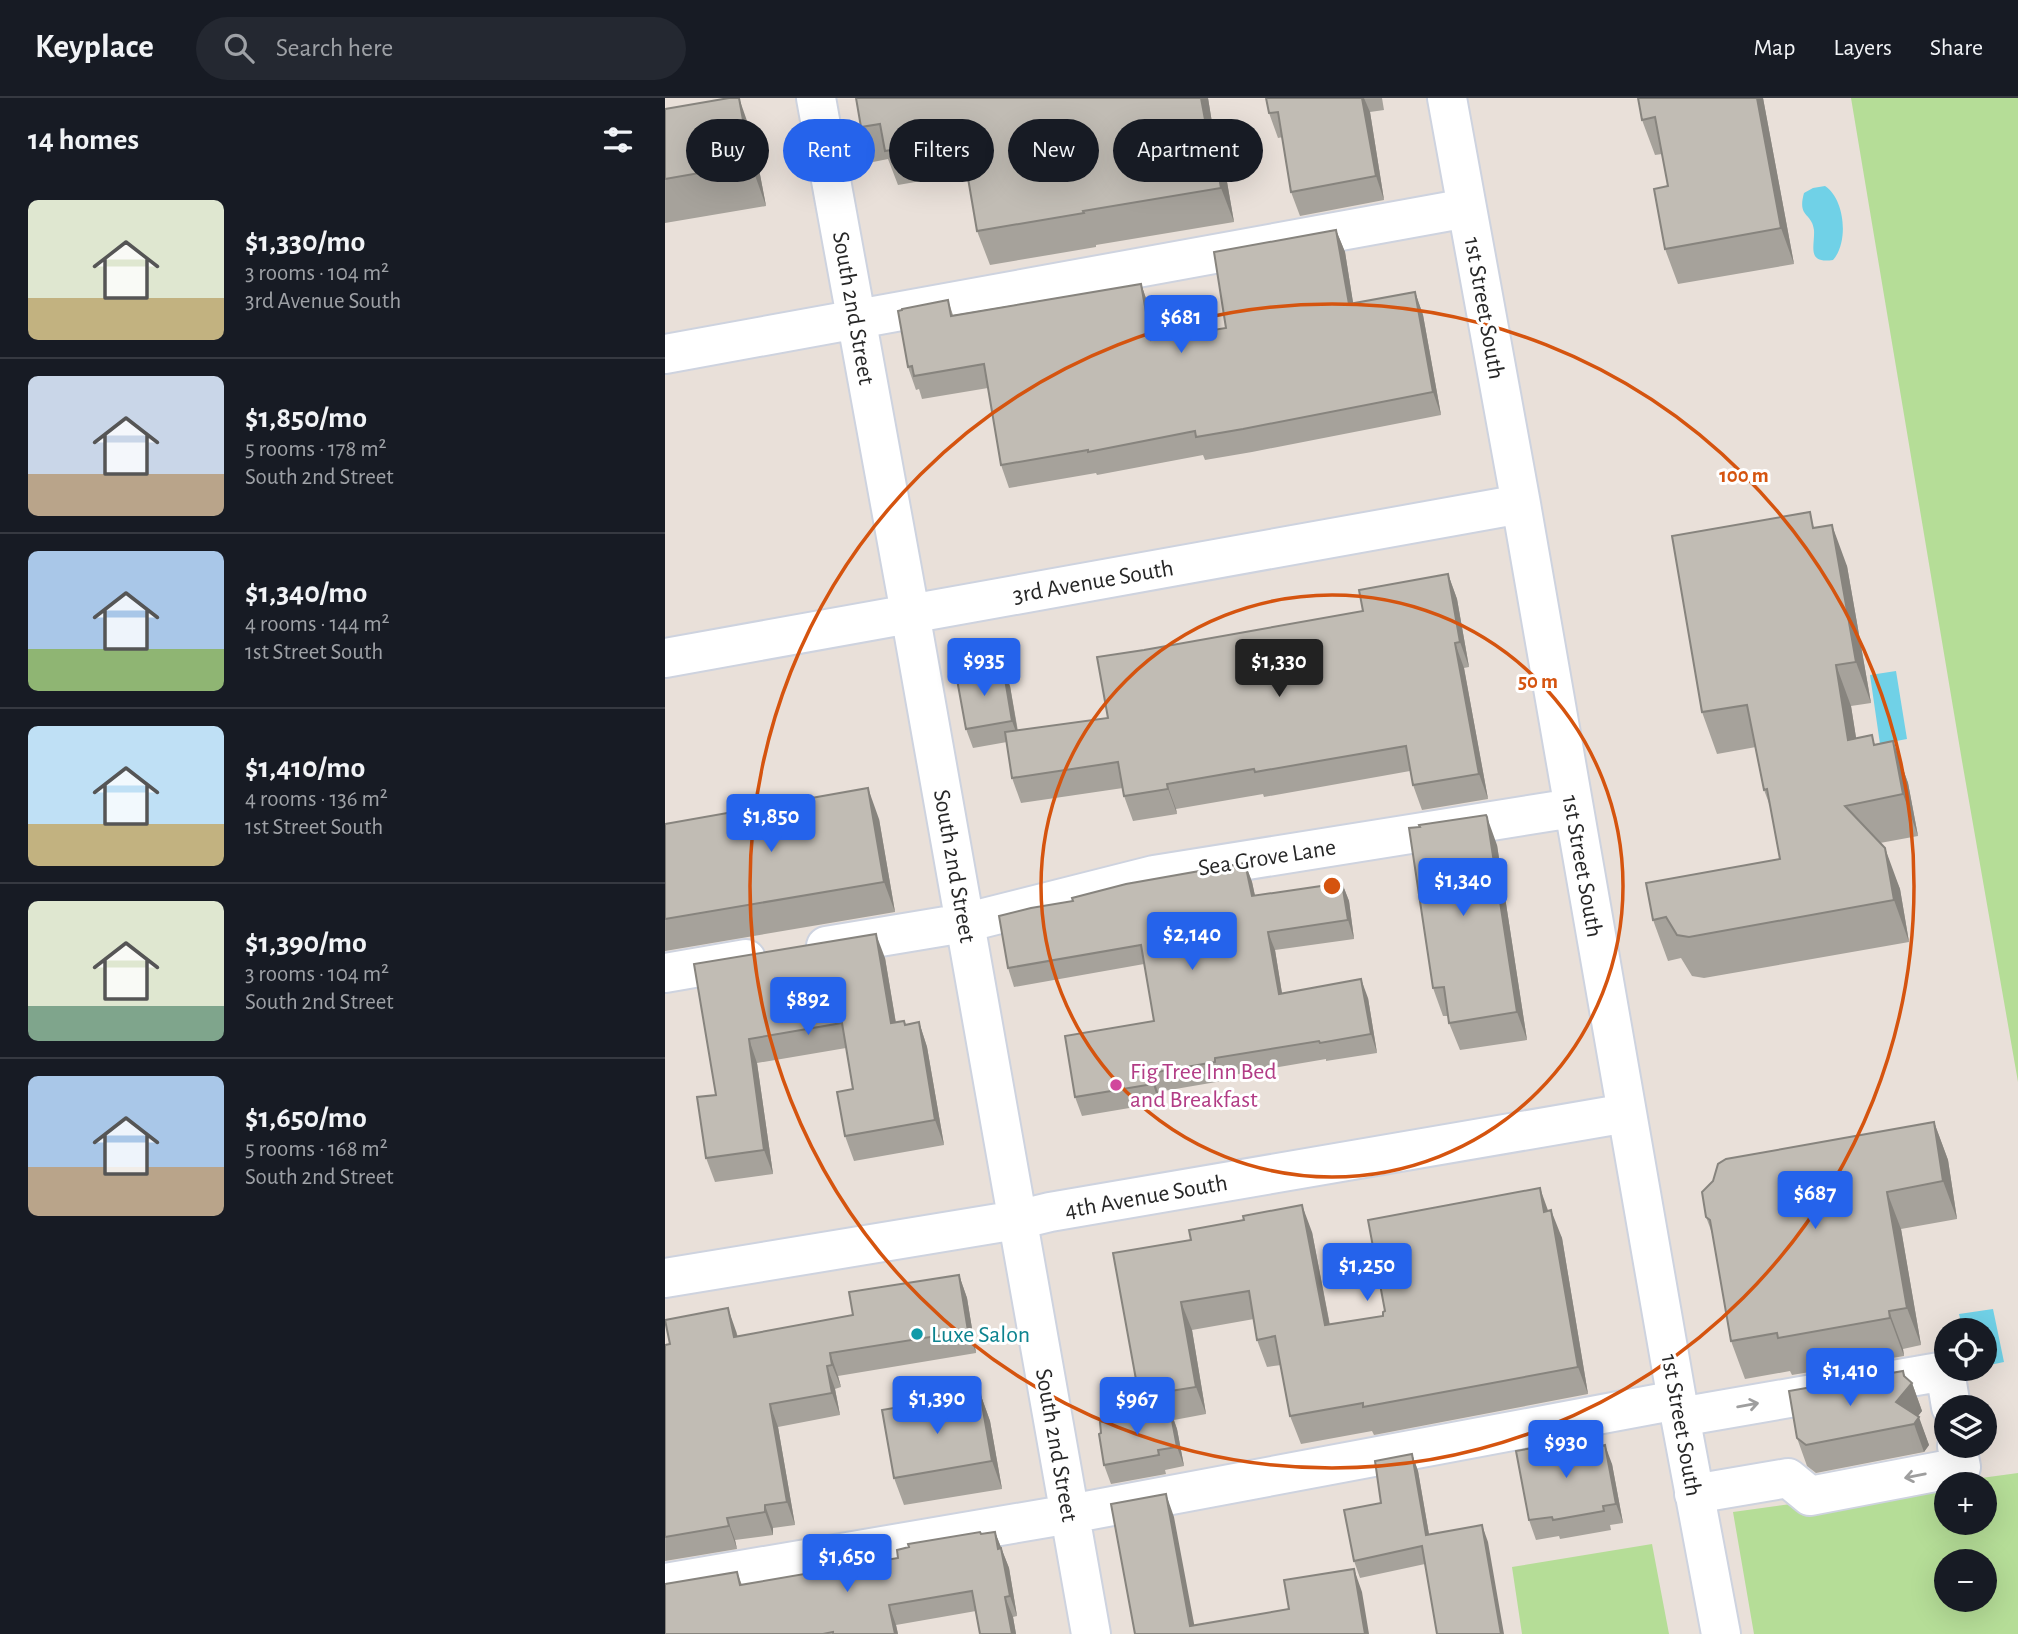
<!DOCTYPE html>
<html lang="en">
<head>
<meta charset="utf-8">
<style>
  :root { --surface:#171b24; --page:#242831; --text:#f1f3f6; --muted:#9ea1a6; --line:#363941; --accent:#2563eb }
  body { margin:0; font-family:"Alegreya Sans",sans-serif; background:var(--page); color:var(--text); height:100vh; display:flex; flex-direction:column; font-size:26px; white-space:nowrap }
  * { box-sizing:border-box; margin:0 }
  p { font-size:23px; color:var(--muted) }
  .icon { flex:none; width:38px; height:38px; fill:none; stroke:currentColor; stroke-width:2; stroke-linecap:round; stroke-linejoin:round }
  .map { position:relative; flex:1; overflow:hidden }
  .side { display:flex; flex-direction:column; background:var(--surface); width:665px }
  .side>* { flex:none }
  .top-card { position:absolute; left:21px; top:21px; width:665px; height:63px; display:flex; gap:14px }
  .fabs { position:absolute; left:1269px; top:1220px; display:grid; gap:14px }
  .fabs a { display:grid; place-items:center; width:63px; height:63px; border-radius:50%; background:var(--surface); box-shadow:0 7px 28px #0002; font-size:35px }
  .price { position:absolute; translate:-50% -60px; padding:0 16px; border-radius:7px; background:var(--accent); color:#fff; font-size:23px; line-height:46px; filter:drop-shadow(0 2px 4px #0008) }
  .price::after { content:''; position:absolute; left:50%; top:42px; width:21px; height:16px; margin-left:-10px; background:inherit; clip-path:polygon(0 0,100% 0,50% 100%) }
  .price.current { background:#222; color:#fff }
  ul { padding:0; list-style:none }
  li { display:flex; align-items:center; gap:21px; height:175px; padding:0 28px }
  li+li { border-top:2px solid var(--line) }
  li span { display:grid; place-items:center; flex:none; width:196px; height:140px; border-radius:10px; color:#555 }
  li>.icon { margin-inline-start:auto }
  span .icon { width:84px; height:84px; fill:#fffc; stroke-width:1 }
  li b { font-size:30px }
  h2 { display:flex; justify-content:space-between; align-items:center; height:84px; padding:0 28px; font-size:30px }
  .pill { padding:0 24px; border-radius:32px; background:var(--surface); box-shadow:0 7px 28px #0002; font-size:24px; line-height:63px }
  .pill.current { background:var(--accent); color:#fff }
  header { display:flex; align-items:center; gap:42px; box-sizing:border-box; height:98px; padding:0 35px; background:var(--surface); border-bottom:2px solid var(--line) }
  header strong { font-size:33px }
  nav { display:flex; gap:38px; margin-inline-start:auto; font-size:24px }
  .search { width:490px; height:63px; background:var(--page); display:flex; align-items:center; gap:18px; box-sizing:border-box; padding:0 24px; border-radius:38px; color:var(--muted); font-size:26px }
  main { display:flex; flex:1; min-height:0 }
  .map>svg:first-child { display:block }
  .green { fill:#b5dd97; fill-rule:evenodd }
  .water { fill:#70d1e7 }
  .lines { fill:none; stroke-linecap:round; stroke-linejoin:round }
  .minor-casing { stroke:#ced3df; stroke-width:42 }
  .minor { stroke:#fff; stroke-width:38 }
  .wall { fill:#a6a29b }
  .shaded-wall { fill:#87847e }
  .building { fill:#c1bcb4; stroke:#87847e; stroke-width:2 }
  .oneway { stroke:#9e9e9e }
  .ring { fill:none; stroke:#d5540f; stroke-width:3.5 }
  .hotel-dot { fill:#d1479c; stroke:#fff; stroke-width:2.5 }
  .culture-dot { fill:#0f9aa8; stroke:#fff; stroke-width:2.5 }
  .labels { text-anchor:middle; stroke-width:6; stroke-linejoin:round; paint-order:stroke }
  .street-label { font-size:24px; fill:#272727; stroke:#fff }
  .hotel-label { font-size:24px; fill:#b23c85; stroke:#fff; text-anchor:start }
  .culture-label { font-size:24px; fill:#0d838f; stroke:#fff; text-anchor:start }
  .centre { fill:#d5540f; stroke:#fff; stroke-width:3.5 }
  .ring-label { font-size:21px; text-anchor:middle; font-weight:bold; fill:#d5540f; stroke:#fff; stroke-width:6; stroke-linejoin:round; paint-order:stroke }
</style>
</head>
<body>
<header>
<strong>Keyplace</strong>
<div class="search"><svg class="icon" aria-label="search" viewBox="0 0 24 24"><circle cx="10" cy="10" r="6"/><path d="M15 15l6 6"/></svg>Search here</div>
<nav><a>Map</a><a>Layers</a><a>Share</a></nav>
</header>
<main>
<section class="side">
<h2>14 homes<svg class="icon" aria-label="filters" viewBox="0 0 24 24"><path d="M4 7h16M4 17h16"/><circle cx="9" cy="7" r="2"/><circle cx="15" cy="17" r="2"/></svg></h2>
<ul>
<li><span style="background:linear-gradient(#dfe7d0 70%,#c2b280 0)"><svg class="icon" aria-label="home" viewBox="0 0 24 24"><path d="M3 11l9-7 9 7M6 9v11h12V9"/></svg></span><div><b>$1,330/mo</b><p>3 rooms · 104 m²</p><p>3rd Avenue South</p></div></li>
<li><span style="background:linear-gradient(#c9d6e8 70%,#b9a48a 0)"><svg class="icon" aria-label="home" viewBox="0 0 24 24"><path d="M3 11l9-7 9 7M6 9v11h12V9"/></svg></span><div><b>$1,850/mo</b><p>5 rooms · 178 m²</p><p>South 2nd Street</p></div></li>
<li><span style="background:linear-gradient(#a9c7e8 70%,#8fb573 0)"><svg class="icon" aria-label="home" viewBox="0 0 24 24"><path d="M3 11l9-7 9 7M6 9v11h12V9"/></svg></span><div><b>$1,340/mo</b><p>4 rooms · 144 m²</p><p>1st Street South</p></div></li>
<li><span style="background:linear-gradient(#bfe0f5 70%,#c2b280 0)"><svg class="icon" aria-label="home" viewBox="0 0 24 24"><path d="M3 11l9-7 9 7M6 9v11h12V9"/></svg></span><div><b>$1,410/mo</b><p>4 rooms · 136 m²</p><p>1st Street South</p></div></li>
<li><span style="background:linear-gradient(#dfe7d0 75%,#7fa58c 0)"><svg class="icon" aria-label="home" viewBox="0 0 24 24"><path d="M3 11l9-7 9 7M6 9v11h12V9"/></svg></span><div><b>$1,390/mo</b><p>3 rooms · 104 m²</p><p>South 2nd Street</p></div></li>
<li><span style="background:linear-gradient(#a9c7e8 65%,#b9a48a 0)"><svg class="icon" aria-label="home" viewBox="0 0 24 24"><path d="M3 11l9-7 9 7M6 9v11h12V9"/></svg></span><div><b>$1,650/mo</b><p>5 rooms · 168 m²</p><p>South 2nd Street</p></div></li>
</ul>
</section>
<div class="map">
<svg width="1353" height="1536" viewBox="0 0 1353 1536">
  <rect width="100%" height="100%" fill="#e9e0d9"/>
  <path class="green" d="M1186,0H1353V984L1297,663Z
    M1353,1375V1536H1089L1068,1414ZM1281,1386H1320V1424H1281ZM1281,1463H1320V1502H1281Z
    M987,1446L1004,1536H857L847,1469Z"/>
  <path class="water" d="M1160,88C1180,101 1184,144 1168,162C1141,166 1150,148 1149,132C1147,114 1132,120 1139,95L1148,90Z
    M1231,573L1242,641L1215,646L1205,577Z
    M1328,1211L1339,1264L1320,1268V1232H1306L1305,1228L1297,1229L1294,1216Z"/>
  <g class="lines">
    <g class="minor-casing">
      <path id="minor" d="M151,0L245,515L426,1536
        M782,0L856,406L1012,1302L1056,1536
        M0,256L802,110
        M0,560L856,406
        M161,848L299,825L489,777L908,710
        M0,875L81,861
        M0,1180L352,1122L385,1114L962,1015
        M1015,1319L1280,1273L1286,1309
        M1029,1396L1123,1380L1145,1398L1296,1369L1292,1348
        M0,1485L405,1416L1012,1302"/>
    </g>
    <use href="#minor" class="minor"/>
  </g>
  <path class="wall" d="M191,0H543L549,37L558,61L569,124L431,147V149L325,167L312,133L302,75L233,87L223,61L208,64L196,29Z
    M601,0H717L719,12L705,14L719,102L635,118L626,94L618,39L613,40L604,15Z
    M973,0H1098L1129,166L1013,186L1000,151L1003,88L997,56L990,57L977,22Z
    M0,11L88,40L101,108L0,125Z
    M671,132L680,154L688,205L750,194L758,217L776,317L587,354L540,362L538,357L432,377L431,375L344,390L336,367L323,290L257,301L254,291L251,292L243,269L237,212L283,202L288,217L476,186L484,209L490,242L561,230Z
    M1151,430L1182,468L1206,605L1186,608L1191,640L1210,646L1228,643L1243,685L1253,738L1215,745L1235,791L1244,844L1039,880L1027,878L1016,860L1003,863L988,822L1115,761L1105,708L1099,692L1091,649L1052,656L1037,614Z
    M783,476L792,501L804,569L799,570L823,701L757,712L748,687L745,673L599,699L598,696L511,711L512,716L468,723L459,698L458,690L356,705L347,680L342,644L308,650L301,631L345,588L353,633L443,620L479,552L698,513Z
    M214,721L230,814L0,853V726Z
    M832,747L862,942L795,952L784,925L783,918H778L768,890Z
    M580,765L587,784L590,798L677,785L684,803L689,841L610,852L617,895L703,900L712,955L661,963V961L556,979L557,983L493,994L494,1005L417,1018L410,999L489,923L479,866L349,889L343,870L408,803Z
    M220,860L231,925L240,927L254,924L262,949L279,1047L189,1063L180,1038L188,991L181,950L92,965L108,1076L50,1084L41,1060L51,997L29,866Z
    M1269,1024L1283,1062L1292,1121L1236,1131L1256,1247L1238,1251L1239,1258L1127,1277L1125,1273L1080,1281L1066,1243L1047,1135L1041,1119Z
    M883,1113L897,1140L923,1296L709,1337L707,1333L636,1346L625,1318L616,1267L602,1269L592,1242L589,1221L527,1232L541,1316L509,1322L512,1331L519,1368L500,1372L501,1376L446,1386L439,1367L436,1335L481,1316L474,1298L448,1155L647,1134L665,1227L718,1218L720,1213Z
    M294,1177L302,1200L311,1255L173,1278L176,1289L170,1291L175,1317L113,1329L130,1427L108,1430V1437L70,1442L72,1451L0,1463V1247L71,1233L73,1239L188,1217Z
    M1238,1273L1240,1279L1247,1285L1257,1313L1253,1318L1264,1347L1259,1354L1151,1375L1142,1368L1132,1340Z
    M315,1295L325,1323L337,1391L239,1407L229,1380Z
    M904,1349H928L947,1366L958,1425L945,1427L946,1432L895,1441L894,1438L871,1442L864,1422Z
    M747,1356L753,1373L764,1436L823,1444L760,1466L695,1480L689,1463L716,1405Z
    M330,1434L344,1470L352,1518L348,1519L351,1536H315L311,1513L231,1527L233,1536H0L72,1474L77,1487L233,1460L316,1436Z"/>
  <path class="shaded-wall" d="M74,0L88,40L101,108L86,66Z
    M536,0H543L549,37L558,61L569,124L556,90L541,27Z
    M697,0H699L705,14L719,102L711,78Z
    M1092,0H1098L1129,166L1116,130Z
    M671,132L680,154L692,229L684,206Z
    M476,186L484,209L494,265L486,242Z
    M750,194L758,217L776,317L768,294Z
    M1167,427L1182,468L1206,605L1191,564Z
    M783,476L792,501L804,569L795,544Z
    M790,545L799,570L823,701L814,676Z
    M1171,567L1186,608L1198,683L1183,642Z
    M338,569L345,588L354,642L347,623Z
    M1228,643L1243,685L1253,738L1238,696Z
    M502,686L511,711L512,716L503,691Z
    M203,690L214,721L230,814L219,784Z
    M822,719L832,747L862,942L852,914Z
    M1220,750L1235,791L1244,844L1229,802Z
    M580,765L587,784L594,816L587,798Z
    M677,785L684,803L689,841L683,822Z
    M603,834L610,852L620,914L614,896Z
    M211,836L220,860L235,950L226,925Z
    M696,881L703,900L712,955L706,936Z
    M254,924L262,949L279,1047L270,1022Z
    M84,941L92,965L108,1076L99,1052Z
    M486,975L493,994L494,1005L488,986Z
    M1269,1024L1283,1062L1292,1121L1278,1083Z
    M875,1090L885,1118L879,1114Z
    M1222,1094L1236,1131L1256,1247L1242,1210Z
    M637,1107L647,1134L670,1255L660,1227Z
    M886,1112L897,1140L923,1296L913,1269Z
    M294,1177L302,1200L311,1255L303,1233Z
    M516,1204L527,1232L541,1316L531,1289Z
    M63,1210L71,1233L77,1262L69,1239Z
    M1224,1213L1238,1251L1239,1258L1225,1220Z
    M165,1255L173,1278L176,1289L167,1267Z
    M162,1268L170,1291L175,1317L167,1295Z
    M1238,1273L1244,1289L1247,1285L1257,1313L1246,1327L1231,1304L1239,1278Z
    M315,1295L325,1323L337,1391L327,1363Z
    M105,1306L113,1329L130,1427L122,1404Z
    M505,1312L512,1331L519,1368L512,1349Z
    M1254,1319L1264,1347L1259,1354L1249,1326Z
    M940,1347L947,1366L958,1425L951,1406Z
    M747,1356L753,1373L767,1454L761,1437Z
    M501,1396L509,1419L531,1536L525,1528Z
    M100,1407L108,1430V1437L100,1414Z
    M62,1420L70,1442L72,1451L64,1428Z
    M817,1427L823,1444L839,1536H836Z
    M330,1434L344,1470L352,1518L345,1498Z
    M689,1471L697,1494L704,1536H700Z
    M340,1499L348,1519L351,1536H347Z
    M224,1507L231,1527L233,1536H230Z"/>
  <path class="building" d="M64,0H74L86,66L0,81V11Z
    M191,0H536L541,27H545L556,90L418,113L419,115L312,133L296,39L220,53L215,26L196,29Z
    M601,0H697L711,78L626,94L613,14L604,15Z
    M973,0H1092L1116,130L1000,151L989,91L1003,88L990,19L977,22Z
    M671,132L684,206L750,194L768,294L578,331L531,339L530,333L423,354V352L336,367L319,266L249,278L247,268L243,269L233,213L237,212V211L283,202L286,218L476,186L486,242L561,230L549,154Z
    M1145,414L1148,430L1167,427L1191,564L1171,567L1183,642L1207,637L1209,647L1228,643L1238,696L1180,708L1220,750L1229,802L1024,839L1012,837L1001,819L988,822L981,785L1115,761L1102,691L1099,692L1082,607L1037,614L1007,438Z
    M783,476L795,544L790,545L814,676L748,687L741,648L590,674L589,671L502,686L503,691L459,698L453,664L347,680L340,634L443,620L432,559L479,552L698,513L694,492Z
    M338,569L347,623L301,631L291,576Z
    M203,690L219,784L0,821V726Z
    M821,717L822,719L852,914L784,925L779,889L768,890L744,730L755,729L754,727Z
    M580,765L587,798L677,785L683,822L603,834L614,896L696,881L706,936L655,945L654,943L550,960V964L486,975L488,986L410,999L400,938L489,923L476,847L343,870L334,818L366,810L408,803L407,800L461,786Z
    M211,836L226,925L239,923L240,927L254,924L270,1022L180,1038L172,994L188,991L177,925L84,941L99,1052L41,1060L32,999L51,997L29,866Z
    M1269,1024L1278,1083L1222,1094L1242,1210L1224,1213L1225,1220L1113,1240L1112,1235L1066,1243L1045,1122L1041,1119L1037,1094L1048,1083L1053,1066L1061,1061Z
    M875,1090L879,1114L886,1112L913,1269L698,1309V1305L625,1318L610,1238L592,1242L584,1193L516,1204L531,1289L474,1298L448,1155L526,1142L524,1132L579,1122L578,1118L637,1107L660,1227L718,1218V1214L720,1213L703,1122Z
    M294,1177L303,1233L165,1255L167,1267L162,1268L167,1295L105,1306L122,1404L100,1407V1414L62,1420L64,1428L0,1439V1247L5,1246L0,1222L63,1210L69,1239L188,1217L184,1194Z
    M1238,1273L1239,1278L1247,1285L1231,1304L1254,1319L1249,1326L1141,1347L1132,1340L1124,1293Z
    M315,1295L327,1363L229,1380L217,1312Z
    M505,1312L512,1349L493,1352L494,1357L439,1367L434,1336L436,1335L435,1324Z
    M902,1344L903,1349L927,1344L928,1350L940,1347L951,1406L938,1408L939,1413L888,1422L887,1419L864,1422L851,1353Z
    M747,1356L761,1437L817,1427L836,1536H772L757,1448L689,1463L679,1412L716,1405L710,1363Z
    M501,1396L525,1528L624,1511L619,1482L689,1471L700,1536H470L446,1406Z
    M315,1434L316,1436L330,1434L333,1451L336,1450L345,1498L340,1499L347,1536H315L307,1493L224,1507L230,1536H168V1534L158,1536H0V1486L72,1474L75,1487L233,1460L232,1452L244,1449L243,1446Z"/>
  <defs><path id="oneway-shaft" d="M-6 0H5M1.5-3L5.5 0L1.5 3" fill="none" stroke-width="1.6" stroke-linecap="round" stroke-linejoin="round" transform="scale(1.75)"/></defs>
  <g class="oneway">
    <use href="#oneway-shaft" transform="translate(1083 1307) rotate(-10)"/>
    <use href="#oneway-shaft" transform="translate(1250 1378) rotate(169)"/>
  </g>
  <g class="ring">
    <circle cx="667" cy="788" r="291"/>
    <circle cx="667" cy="788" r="582"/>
  </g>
  <circle class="hotel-dot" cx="451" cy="987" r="7"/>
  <circle class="culture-dot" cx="252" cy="1236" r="7"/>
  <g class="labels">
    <g class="street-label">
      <text transform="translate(189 210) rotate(80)" y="8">South 2nd Street</text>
      <text transform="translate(820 210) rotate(80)" y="8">1st Street South</text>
      <text transform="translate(428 483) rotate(-10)" y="8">3rd Avenue South</text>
      <text transform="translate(602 759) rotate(-9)" y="8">Sea Grove Lane</text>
      <text transform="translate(290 768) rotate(80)" y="8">South 2nd Street</text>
      <text transform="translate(918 768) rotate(80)" y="8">1st Street South</text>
      <text transform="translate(481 1098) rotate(-10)" y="8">4th Avenue South</text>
      <text transform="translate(1017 1327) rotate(80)" y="8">1st Street South</text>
      <text transform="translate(392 1347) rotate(80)" y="8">South 2nd Street</text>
    </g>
    <g class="hotel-label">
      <text x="465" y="981">Fig Tree Inn Bed<tspan x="465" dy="28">and Breakfast</tspan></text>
    </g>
    <g class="culture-label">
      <text x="266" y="1244">Luxe Salon</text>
    </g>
  </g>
  <circle cx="667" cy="788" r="10" class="centre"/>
  <g class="ring-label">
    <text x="1079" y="384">100 m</text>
    <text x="873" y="590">50 m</text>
  </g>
</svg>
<div class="fabs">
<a><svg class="icon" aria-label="locate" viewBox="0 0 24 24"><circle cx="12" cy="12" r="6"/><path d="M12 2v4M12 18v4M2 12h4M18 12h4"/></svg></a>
<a><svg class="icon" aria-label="layers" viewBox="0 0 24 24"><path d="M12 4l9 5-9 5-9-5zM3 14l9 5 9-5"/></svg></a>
<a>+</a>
<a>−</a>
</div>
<b class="price" style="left:516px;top:257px">$681</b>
<b class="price" style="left:319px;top:600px">$935</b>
<b class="price current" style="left:614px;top:601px">$1,330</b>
<b class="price" style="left:106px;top:756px">$1,850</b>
<b class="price" style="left:798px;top:820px">$1,340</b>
<b class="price" style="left:527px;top:874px">$2,140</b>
<b class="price" style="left:143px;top:939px">$892</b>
<b class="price" style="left:1150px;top:1133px">$687</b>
<b class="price" style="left:702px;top:1205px">$1,250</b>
<b class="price" style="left:1185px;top:1310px">$1,410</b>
<b class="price" style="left:272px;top:1338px">$1,390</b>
<b class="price" style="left:472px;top:1339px">$967</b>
<b class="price" style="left:901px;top:1382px">$930</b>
<b class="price" style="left:182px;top:1496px">$1,650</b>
<div class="top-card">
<a class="pill">Buy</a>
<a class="pill current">Rent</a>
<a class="pill">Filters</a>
<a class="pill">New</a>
<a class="pill">Apartment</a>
</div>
</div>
</main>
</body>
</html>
